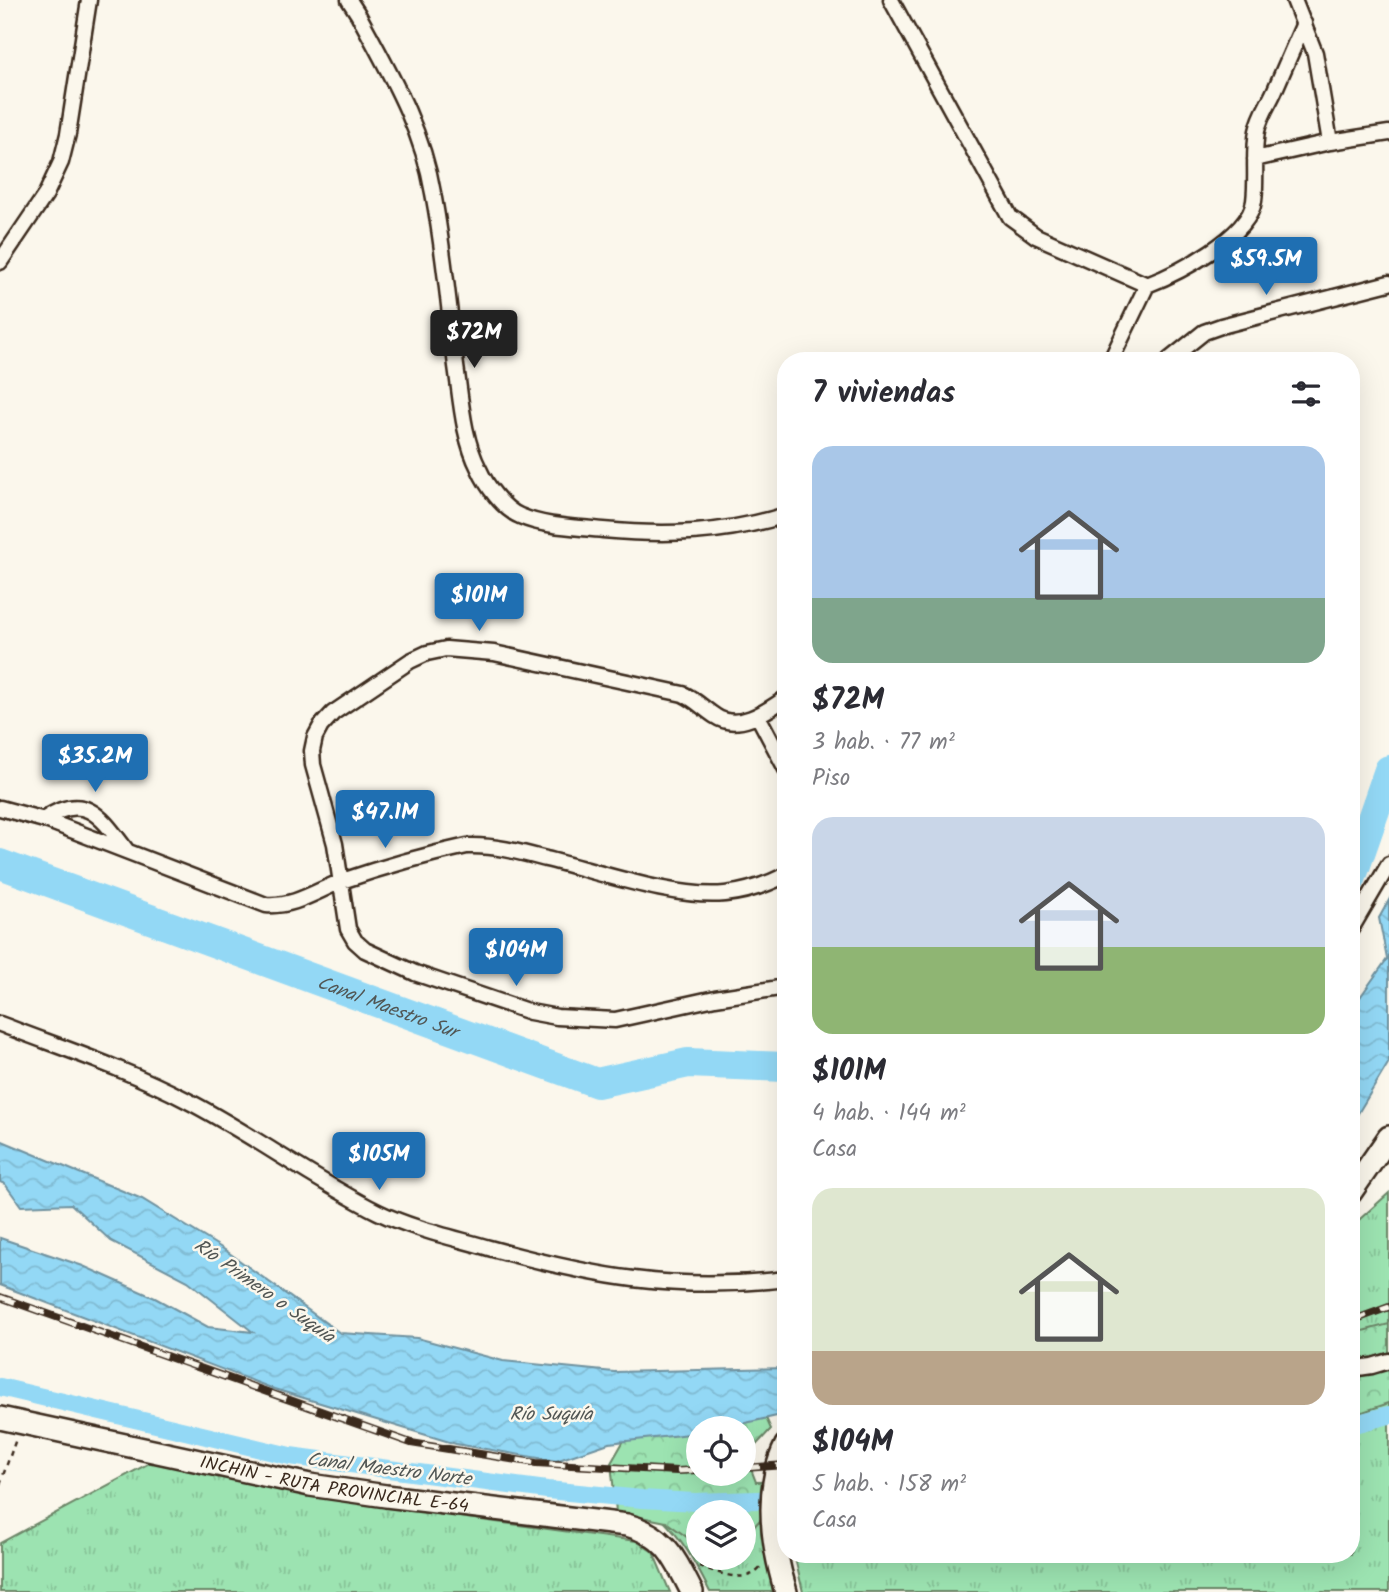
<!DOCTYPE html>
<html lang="es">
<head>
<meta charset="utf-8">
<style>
  :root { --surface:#fff; --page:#f2f2f3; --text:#2b2b33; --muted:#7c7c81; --accent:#1f6fb2 }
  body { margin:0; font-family:Kalam,sans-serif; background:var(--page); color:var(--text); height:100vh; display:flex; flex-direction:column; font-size:26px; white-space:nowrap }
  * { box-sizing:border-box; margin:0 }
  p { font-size:23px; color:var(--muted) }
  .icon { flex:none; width:38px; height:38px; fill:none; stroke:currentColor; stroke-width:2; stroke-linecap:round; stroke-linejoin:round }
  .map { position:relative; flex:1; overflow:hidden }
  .details { position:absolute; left:777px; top:352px; width:583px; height:1211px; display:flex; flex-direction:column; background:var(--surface); border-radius:28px; box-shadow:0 7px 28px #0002 }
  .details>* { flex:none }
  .controls { position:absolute; left:686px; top:1416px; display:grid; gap:14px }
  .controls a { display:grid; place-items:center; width:70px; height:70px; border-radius:50%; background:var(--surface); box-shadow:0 7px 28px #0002; font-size:35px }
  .price { position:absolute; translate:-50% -60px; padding:0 16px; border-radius:7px; background:var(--accent); color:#fff; font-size:23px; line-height:46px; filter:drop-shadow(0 2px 4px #0008) }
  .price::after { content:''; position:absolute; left:50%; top:42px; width:21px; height:16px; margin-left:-10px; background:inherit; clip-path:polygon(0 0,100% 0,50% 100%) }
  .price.selected { background:#222; color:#fff }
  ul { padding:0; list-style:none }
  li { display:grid; align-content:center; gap:14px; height:371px; padding:0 35px }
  li span { display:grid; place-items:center; height:217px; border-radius:21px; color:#555 }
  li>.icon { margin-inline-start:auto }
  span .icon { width:126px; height:126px; fill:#fffc; stroke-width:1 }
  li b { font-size:30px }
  h2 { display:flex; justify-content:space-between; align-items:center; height:84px; padding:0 35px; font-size:30px }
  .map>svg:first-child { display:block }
  .grass { fill:url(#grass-tufts); stroke:#6c8668; stroke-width:2; fill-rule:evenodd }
  .forest { fill:url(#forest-crowns); stroke:#6c8668; stroke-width:2; fill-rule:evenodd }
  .water { fill:url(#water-waves); stroke:#70929f; stroke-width:2 }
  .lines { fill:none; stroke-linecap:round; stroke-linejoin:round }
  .canal { stroke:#93d8f5; stroke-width:18 }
  .river { stroke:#93d8f5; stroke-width:30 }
  .minor-casing { stroke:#3b2a1e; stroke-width:19 }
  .primary-casing { stroke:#3b2a1e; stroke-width:26 }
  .path { stroke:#3b2a1e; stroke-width:2.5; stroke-dasharray:5 5; stroke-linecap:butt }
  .minor { stroke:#fbf7ec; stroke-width:14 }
  .primary { stroke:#fbf7ec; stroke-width:21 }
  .rail-casing { stroke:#3b2a1e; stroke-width:8 }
  .rail { stroke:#fbf7ec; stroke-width:5; stroke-dasharray:16; stroke-linecap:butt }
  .labels { text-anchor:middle; stroke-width:5; stroke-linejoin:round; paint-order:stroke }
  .street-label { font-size:18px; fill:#3b2a1e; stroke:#fbf7ec }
  .water-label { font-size:19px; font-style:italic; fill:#515654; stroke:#fbf7ec }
</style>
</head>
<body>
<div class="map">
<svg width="1389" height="1592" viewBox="0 0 1389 1592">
  <defs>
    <pattern id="grass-tufts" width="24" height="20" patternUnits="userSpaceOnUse" patternTransform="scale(1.75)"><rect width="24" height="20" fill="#9ce3b1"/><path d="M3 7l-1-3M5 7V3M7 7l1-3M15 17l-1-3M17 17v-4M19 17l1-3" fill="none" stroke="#87c398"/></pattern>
    <pattern id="forest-crowns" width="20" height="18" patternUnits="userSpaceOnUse" patternTransform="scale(1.75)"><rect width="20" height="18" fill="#9ce3b1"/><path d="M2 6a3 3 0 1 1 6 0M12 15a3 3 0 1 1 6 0" fill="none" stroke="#87c398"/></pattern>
    <pattern id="water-waves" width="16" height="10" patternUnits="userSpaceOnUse" patternTransform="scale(1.75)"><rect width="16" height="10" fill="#93d8f5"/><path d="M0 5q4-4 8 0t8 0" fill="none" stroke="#80bad2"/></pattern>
  </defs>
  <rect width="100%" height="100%" fill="#fbf7ec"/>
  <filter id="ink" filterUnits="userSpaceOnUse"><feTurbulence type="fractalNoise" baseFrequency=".0143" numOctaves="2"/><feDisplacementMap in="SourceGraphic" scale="14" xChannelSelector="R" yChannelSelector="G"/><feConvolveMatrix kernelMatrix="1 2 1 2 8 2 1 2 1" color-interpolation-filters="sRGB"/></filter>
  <g filter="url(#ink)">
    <path class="grass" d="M1389,1193V1592H803L794,1554H1351V1227Z
      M168,1453L313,1497L636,1541L653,1552L670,1592H0V1543Z
      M696,1507H762V1533L773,1592H710C694,1561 685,1542 660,1517ZM698,1512H744V1558H698Z"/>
    <path class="forest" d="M1389,1324V1403L1351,1416V1334Z
      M761,1407L771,1429L746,1456L756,1482L784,1481L786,1478V1501H777L751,1530L744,1531V1512H698V1536L691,1540L666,1522L616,1512L611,1463L626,1437ZM698,1428H744V1474H698Z"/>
    <path class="water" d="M1389,900V1062L1351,1125V1010L1387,959L1379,918Z
      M0,1140L142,1199L225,1250L340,1333L417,1338L503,1361L614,1372L786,1368V1414L723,1428H698V1433L609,1443L556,1461L456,1444L274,1389L0,1285V1238L83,1266L155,1298L208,1327L253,1332L188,1281L111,1241L71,1204L21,1206L5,1184L0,1182Z"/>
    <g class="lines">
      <path class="canal" d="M0,1387L290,1456L547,1490L642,1499L695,1502L786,1499
        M1351,1425L1389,1415"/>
      <g class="river">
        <path id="s1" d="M0,864L597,1083L688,1063L786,1067"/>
        <path d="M1351,879L1389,770"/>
      </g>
      <g class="minor-casing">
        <path id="minor" d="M349,0L358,14C389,72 422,127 433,193C444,250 449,309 456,366C461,400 463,438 479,469C486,485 503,509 520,516C545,527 576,527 603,530C667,536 724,534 786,515
          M891,0L1010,217L1036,236L1147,285C1178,273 1249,237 1254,201C1257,178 1253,154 1257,131C1260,116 1268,105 1274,92C1284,69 1294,46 1304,23
          M1294,0L1315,53L1330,142
          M1255,159L1330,142L1389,133
          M0,262L46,194L61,162L68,134L89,0
          M1111,360L1147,285
          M1169,360L1204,332L1221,326L1389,283
          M786,698C767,711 738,732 715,716C704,709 696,700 683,694L494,653L446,649L427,653L410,661L333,713L321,726L315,737L312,751L313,765L335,844L348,929L355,941L365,950L415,973L530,1012L557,1017L615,1020L715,998L786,987
          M758,716L786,769
          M0,808L48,821L266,905C295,907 316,891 342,881C383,867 425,855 467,846C495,845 520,852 546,859C597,871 674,899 725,894C747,892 766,885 786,875
          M43,820C86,790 102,818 127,851
          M1351,929L1389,864
          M0,1024C62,1048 127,1069 186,1100C252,1134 312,1179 378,1212C413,1229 451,1237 489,1248C595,1277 675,1292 786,1279
          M1351,1369L1372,1366L1389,1361"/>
      </g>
      <g class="primary-casing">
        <g id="primary">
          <path d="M1351,1192L1389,1137"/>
          <path id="s2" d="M0,1418L310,1485L386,1496L627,1525C666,1535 675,1559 692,1592"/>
          <path d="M786,1445C763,1490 772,1546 786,1592"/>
        </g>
      </g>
      <path class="path" d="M0,1484L16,1439
        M699,1566C717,1572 747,1586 761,1567"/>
      <use href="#minor" class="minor"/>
      <use href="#primary" class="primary"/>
      <g class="rail-casing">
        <path id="rail" d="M0,1297L411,1443L536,1463L677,1471L698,1470
          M1351,1321L1389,1307
          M744,1468L786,1465"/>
      </g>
      <use href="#rail" class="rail"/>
    </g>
  </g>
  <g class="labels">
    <g class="street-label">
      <text dy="6" stroke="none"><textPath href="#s2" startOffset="341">INCHÍN - RUTA PROVINCIAL E-64</textPath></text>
    </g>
    <g class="water-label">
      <text dy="7" stroke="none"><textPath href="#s1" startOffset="413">Canal Maestro Sur</textPath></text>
      <text transform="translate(265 1290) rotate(35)" y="7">Río Primero o Suquía</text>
      <text x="551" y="1420">Río Suquía</text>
      <text transform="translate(389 1468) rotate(7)" y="7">Canal Maestro Norte</text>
    </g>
  </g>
</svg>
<div class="controls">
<a><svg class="icon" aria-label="locate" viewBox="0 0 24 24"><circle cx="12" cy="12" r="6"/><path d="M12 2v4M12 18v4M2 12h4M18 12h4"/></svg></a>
<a><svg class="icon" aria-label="layers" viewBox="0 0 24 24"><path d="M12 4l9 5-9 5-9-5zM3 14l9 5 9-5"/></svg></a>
</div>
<b class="price" style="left:1266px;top:297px">$59.5M</b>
<b class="price selected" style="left:474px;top:370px">$72M</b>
<b class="price" style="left:479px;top:633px">$101M</b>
<b class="price" style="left:95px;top:794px">$35.2M</b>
<b class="price" style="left:385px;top:850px">$47.1M</b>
<b class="price" style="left:516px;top:988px">$104M</b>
<b class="price" style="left:379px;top:1192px">$105M</b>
<section class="details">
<h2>7 viviendas<svg class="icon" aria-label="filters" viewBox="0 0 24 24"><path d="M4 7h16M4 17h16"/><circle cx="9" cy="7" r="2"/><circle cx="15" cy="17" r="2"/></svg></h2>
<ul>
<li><span style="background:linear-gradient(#a9c7e8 70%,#7fa58c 0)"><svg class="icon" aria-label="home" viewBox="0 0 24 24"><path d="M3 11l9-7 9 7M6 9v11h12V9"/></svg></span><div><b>$72M</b><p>3 hab. · 77 m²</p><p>Piso</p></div></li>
<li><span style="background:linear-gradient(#c9d6e8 60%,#8fb573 0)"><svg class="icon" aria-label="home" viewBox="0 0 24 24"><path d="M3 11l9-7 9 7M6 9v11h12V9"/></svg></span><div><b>$101M</b><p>4 hab. · 144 m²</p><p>Casa</p></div></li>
<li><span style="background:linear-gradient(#dfe7d0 75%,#b9a48a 0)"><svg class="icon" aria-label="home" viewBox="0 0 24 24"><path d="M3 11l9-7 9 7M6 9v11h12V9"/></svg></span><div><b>$104M</b><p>5 hab. · 158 m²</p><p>Casa</p></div></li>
</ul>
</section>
</div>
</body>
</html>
